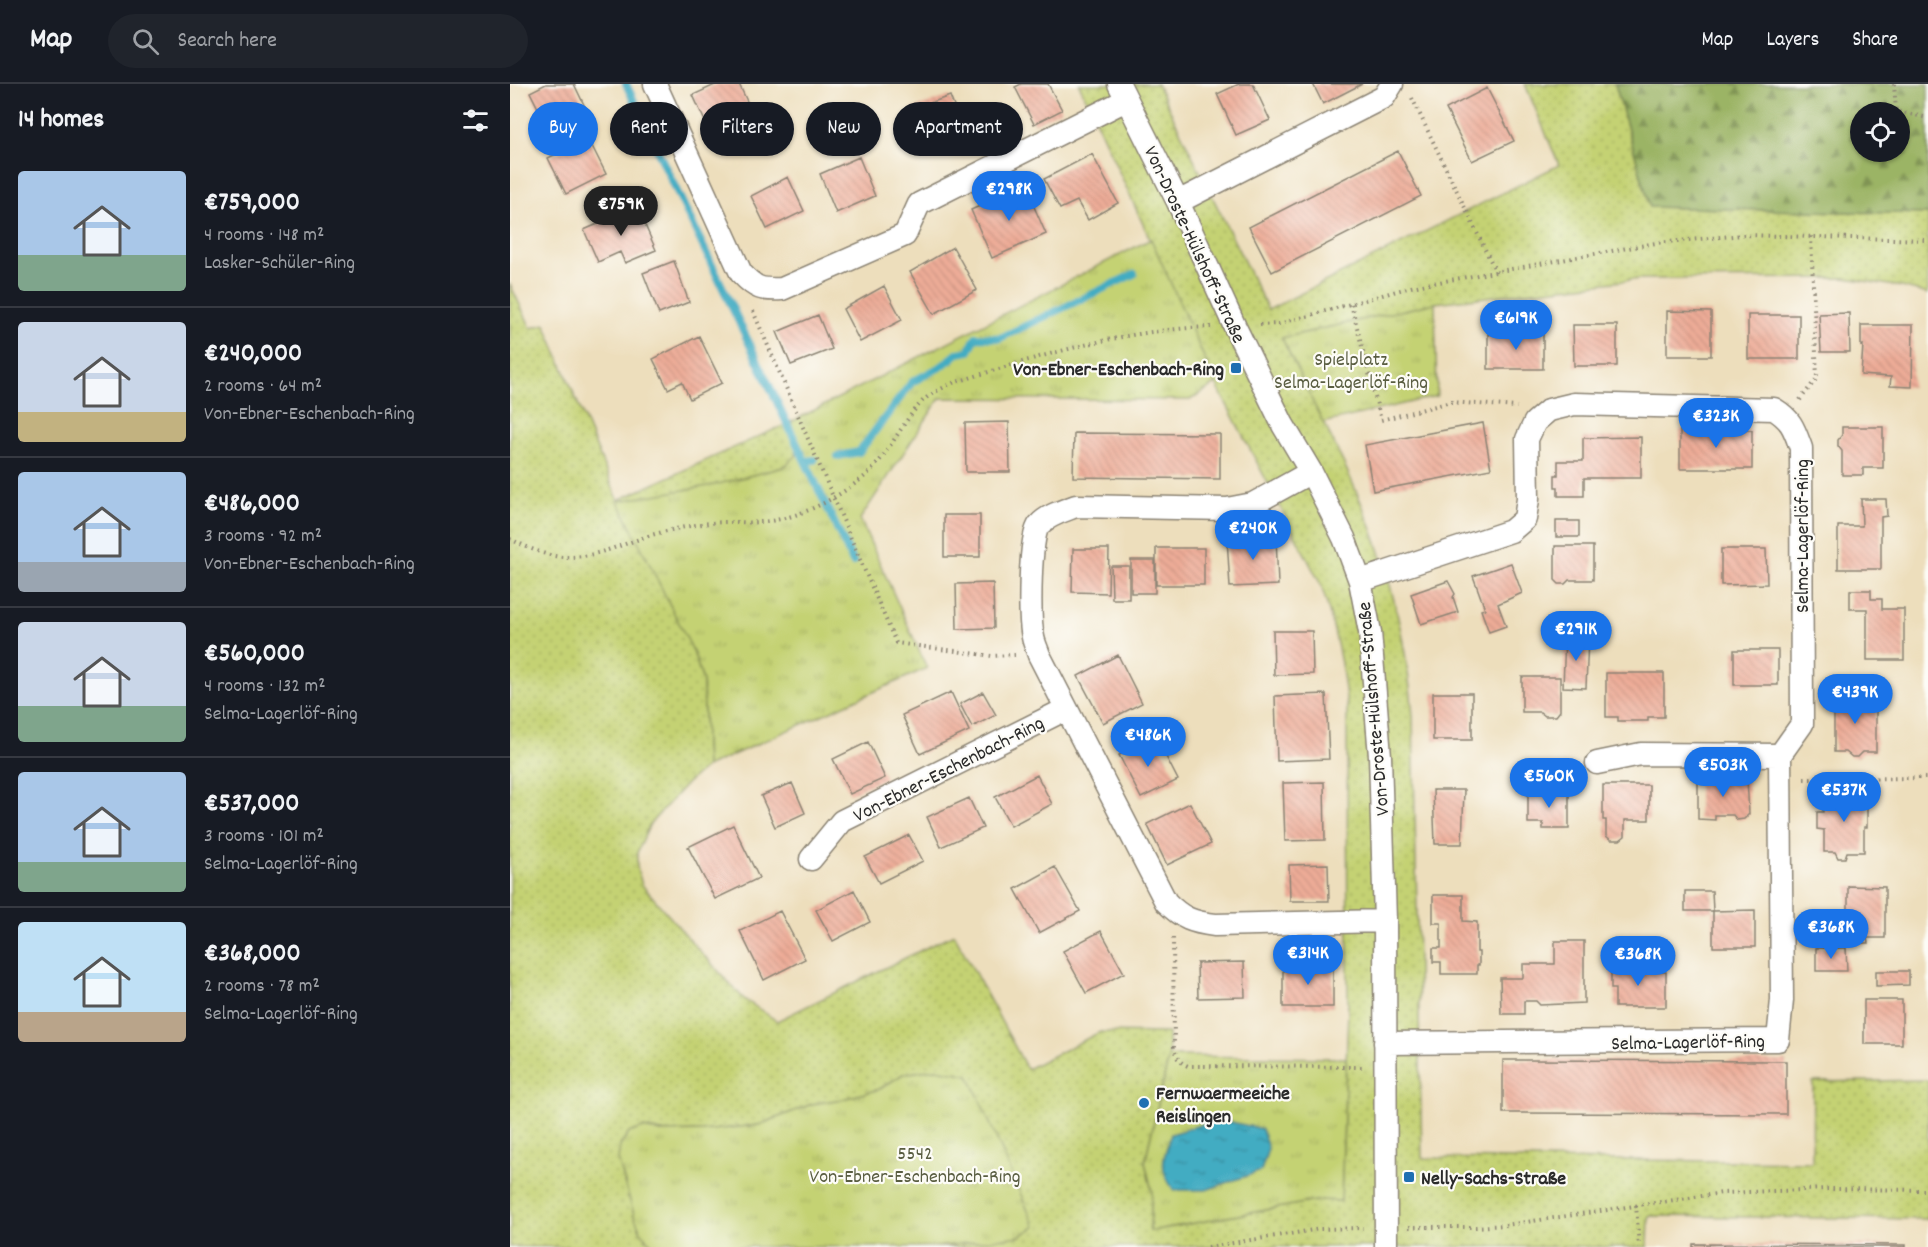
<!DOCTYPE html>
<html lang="en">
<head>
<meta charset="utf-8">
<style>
  :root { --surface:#171b24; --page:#20242c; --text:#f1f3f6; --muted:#9ea1a6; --line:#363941; --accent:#1a73e8 }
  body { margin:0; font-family:Dekko,sans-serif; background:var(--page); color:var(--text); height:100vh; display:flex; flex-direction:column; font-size:22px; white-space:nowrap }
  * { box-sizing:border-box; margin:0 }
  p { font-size:20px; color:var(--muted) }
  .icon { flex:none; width:33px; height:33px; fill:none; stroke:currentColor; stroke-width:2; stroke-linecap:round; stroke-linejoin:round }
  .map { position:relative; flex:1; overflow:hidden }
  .drawer { display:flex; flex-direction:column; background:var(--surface); width:510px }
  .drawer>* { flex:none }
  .top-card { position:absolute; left:18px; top:18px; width:570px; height:54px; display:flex; gap:12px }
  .controls { position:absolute; left:1340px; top:18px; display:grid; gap:12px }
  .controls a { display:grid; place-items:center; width:60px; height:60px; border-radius:50%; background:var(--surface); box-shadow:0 2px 4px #0004; font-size:30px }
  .price { position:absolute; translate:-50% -51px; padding:0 14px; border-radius:21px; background:var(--accent); color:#fff; font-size:20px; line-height:39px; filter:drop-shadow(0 2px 3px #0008) }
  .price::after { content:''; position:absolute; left:50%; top:36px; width:18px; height:14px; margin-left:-9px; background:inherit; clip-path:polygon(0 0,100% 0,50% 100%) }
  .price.selected { background:#222; color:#fff }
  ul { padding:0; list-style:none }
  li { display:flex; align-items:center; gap:18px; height:150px; padding:0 18px }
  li+li { border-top:2px solid var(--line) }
  li span { display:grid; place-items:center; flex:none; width:168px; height:120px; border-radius:6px; color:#555 }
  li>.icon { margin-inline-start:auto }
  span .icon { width:72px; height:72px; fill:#fffc; stroke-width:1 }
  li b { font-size:26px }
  h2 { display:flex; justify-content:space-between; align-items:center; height:72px; padding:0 18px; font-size:26px }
  .tag { padding:0 21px; border-radius:27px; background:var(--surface); box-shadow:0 2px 4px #0004; font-size:21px; line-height:54px }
  .tag.selected { background:var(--accent); color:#fff }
  header { display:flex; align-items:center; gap:36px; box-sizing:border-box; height:84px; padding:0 30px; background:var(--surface); border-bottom:2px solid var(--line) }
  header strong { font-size:28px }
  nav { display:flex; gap:33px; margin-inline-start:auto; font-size:21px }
  .search { width:420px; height:54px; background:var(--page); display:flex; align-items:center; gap:15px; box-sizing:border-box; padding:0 21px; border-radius:33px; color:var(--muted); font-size:22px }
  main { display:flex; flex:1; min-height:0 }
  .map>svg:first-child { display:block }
  .grass { fill:url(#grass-dots); stroke:#787e4f; stroke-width:1.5 }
  .forest { fill:url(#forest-firs); stroke:#637048; stroke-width:1.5; fill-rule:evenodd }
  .park { fill:url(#park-tufts); stroke:#787e4f; stroke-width:1.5 }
  .water { fill:url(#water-ripples); stroke:#366c76; stroke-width:1.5 }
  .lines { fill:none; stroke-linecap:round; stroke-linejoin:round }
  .stream { stroke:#42acc2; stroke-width:8 }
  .building { fill:url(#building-back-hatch) }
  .street-casing { stroke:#8c8474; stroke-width:25 }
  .path { stroke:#8c8474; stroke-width:4; stroke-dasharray:1.5 4.5; stroke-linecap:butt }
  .street { stroke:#fff; stroke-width:22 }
  .poi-dot { fill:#1f6fb2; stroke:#fdfcf7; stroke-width:2 }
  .labels { text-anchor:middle; stroke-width:4.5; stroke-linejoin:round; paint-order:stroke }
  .street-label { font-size:20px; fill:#2b2b2b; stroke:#fdfcf7 }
  .park-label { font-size:20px; fill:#595d41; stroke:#fdfcf7 }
  .poi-label { font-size:20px; font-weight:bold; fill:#2b2b2b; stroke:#fdfcf7; text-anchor:start }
</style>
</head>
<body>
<header>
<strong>Map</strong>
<div class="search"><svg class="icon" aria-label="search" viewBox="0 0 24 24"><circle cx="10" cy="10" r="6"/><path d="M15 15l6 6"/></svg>Search here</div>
<nav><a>Map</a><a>Layers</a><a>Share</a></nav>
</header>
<main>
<section class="drawer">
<h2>14 homes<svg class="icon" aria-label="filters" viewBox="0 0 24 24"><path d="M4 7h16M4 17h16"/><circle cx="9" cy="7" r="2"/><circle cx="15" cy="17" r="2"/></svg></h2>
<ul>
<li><span style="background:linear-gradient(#a9c7e8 70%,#7fa58c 0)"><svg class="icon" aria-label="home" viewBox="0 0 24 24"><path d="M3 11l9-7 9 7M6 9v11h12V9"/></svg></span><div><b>€759,000</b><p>4 rooms · 148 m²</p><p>Lasker-Schüler-Ring</p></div></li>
<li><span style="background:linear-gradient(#c9d6e8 75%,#c2b280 0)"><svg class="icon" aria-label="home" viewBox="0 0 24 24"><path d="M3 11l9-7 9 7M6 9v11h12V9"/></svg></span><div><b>€240,000</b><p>2 rooms · 64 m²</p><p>Von-Ebner-Eschenbach-Ring</p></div></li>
<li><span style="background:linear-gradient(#a9c7e8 75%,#9aa5b1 0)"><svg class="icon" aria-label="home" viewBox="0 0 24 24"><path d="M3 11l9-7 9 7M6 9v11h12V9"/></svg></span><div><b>€486,000</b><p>3 rooms · 92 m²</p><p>Von-Ebner-Eschenbach-Ring</p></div></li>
<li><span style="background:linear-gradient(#c9d6e8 70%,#7fa58c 0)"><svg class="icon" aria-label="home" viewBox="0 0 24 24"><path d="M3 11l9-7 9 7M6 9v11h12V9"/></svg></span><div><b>€560,000</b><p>4 rooms · 132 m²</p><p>Selma-Lagerlöf-Ring</p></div></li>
<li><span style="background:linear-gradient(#a9c7e8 75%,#7fa58c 0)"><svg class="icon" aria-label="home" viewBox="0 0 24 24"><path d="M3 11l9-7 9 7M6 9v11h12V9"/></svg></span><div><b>€537,000</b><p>3 rooms · 101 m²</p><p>Selma-Lagerlöf-Ring</p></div></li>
<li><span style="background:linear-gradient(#bfe0f5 75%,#b9a48a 0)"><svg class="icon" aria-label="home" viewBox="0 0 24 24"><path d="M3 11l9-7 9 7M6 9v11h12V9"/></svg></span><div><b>€368,000</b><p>2 rooms · 78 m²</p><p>Selma-Lagerlöf-Ring</p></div></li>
</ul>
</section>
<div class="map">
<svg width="1418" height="1163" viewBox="0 0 1418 1163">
  <defs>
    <pattern id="grass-dots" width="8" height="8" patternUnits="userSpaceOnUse" patternTransform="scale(1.5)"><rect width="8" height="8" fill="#c4d273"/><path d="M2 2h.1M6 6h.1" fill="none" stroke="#a9b464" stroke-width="1.8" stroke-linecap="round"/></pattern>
    <pattern id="forest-firs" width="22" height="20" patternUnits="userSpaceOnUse" patternTransform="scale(1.5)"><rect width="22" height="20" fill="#9bb465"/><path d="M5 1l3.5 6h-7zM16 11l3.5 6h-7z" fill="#7f9353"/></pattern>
    <pattern id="park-tufts" width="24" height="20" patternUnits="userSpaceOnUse" patternTransform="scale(1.5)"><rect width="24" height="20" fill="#c4d273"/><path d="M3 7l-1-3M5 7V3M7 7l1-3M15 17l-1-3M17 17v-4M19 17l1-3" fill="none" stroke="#a9b464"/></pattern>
    <pattern id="water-ripples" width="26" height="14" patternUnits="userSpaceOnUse" patternTransform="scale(1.5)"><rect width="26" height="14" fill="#42acc2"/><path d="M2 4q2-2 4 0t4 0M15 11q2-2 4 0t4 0" fill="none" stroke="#378c9e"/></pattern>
    <pattern id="building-back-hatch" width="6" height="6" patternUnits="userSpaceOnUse" patternTransform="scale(1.5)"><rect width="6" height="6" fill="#edac97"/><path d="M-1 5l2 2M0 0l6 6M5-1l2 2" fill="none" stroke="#cb9482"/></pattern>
  </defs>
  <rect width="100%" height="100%" fill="#fdfcf7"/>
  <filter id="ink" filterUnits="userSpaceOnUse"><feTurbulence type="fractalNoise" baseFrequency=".0167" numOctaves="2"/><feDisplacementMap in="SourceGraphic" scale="12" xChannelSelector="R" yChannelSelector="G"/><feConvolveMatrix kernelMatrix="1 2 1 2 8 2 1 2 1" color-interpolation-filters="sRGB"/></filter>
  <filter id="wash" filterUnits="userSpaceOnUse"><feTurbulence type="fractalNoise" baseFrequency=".008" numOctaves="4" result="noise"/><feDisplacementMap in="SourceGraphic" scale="24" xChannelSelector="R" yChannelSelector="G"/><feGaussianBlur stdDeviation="1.35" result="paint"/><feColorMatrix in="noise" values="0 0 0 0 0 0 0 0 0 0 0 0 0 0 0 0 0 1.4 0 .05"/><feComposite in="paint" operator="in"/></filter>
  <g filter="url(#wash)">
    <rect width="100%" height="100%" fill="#eddebc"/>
    <path class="grass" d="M569,0H647L758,226L1049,81L1015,0H1105L1140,123L1418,130V210L1392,203L1335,194L1130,195L925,219L772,254C805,323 843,391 868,462C887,518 898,574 903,632L912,1074L1302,1078L1303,998L1418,996V1135L1139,1132L1138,1163H426L468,1157L426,985L393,990L370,1005L333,1015L302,1020L249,1041L193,1047L151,1048L133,1044L114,1099L131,1148L144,1163H0V200L21,244L35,240L108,416L281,338L287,372L274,383L204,401L183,567L193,597L196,683L177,699L140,740L127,769V783L132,801L188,865L234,915L267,937L444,850L517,985L590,948L658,949L659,972L635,1078L642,1107L640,1147L811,1116L831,1117L838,926L837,623C833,581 824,541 811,501L706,300Z"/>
    <path class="forest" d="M1105,0H1418V130L1140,123ZM1350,28H1389V68H1350Z"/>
    <path class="park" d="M641,155L706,300L680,316L430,314L350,435L417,584L196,683L193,597L183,567L108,417L204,401L274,383L287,371L281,338Z
      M925,219L927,312L813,339L772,254Z
      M659,972L836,974L831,1117L811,1116L640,1147L642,1107L635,1078Z
      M426,985L459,991L525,1143L510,1152L426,1163H144L131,1148L125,1134L108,1075L110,1062L119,1049L133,1044L151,1048L193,1047L249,1041L302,1020L333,1015L370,1005L393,990Z"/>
    <path class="water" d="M721,1038L752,1045L758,1065L751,1087L696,1106H664C648,1085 653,1074 661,1050L696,1039Z"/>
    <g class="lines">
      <path class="stream" d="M116,0L343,478
        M328,372L349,368L402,298L432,282L448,269L459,267L466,253L490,254L624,190
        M295,377L304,376"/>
    </g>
    <g id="blocks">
      <path class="building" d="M36,0H64L76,25L38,44L20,8Z
        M207,0H229L241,26L199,46L183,11Z
        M511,0H538L552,26L524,40L505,3Z
        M729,0H743L760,36L726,51L707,10Z
        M803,0H852L813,20Z
        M977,4L1004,57L962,77L936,25Z
        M440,12L453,46L413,61L400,26Z
        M78,54L96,90L56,110L38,74Z
        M888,67L911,112L762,188L739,143Z
        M582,70L608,119L578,136L567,117L550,125L534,95Z
        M349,73L365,112L326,129L310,90Z
        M278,93L294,127L257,145L241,112Z
        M515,102L536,150L482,174L461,126Z
        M127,123L146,166L115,179L110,168L88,178L74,146Z
        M443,163L467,206L424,230L400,188Z
        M164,177L179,218L149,230L133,189Z
        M374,202L392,236L350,258L333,225Z
        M1157,227L1201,228V272H1157Z
        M1339,229L1340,268H1311L1309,230Z
        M308,231L322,265L281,281L267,248Z
        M1238,231H1289V275H1238Z
        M1063,241H1107V282H1064Z
        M1351,241H1403L1402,303L1380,302L1381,293L1351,291L1353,261L1351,262Z
        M1033,249V285H978V250Z
        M189,252L212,299L180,315L172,298L158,305L143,275Z
        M499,338L500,388H456L455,339Z
        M973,339L981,385L863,407L855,361Z
        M1332,343H1373V384H1353V391H1332V367L1328,362V356L1332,351Z
        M1170,346H1242V385H1170Z
        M564,349L710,350V395L563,393Z
        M1131,353V394H1074V412H1048V403H1045V391H1048V377H1073V354Z
        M1351,415H1376L1377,432L1371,433V485H1328V442H1352Z
        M434,431H470V473H434Z
        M1046,437H1069V453H1046Z
        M766,452L768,501L720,503L717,454Z
        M1045,462H1083V496H1059L1055,500H1049L1045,496Z
        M646,464H694V501H646Z
        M563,465H599L598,509L562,508Z
        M1211,465H1256L1257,500L1211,501Z
        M621,476H645V509H621Z
        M1001,479L1012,509L988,520L996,542L979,548L971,526L975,525L963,492Z
        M601,482H619V515H602Z
        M938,497L945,510L943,513L948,528L911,540L901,510Z
        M483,499L484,544L447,545L446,500Z
        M1340,506H1361V515H1372V525H1394V576H1357V525H1340Z
        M763,547H802L803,590L764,591Z
        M1055,552L1078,553L1076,604L1053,603Z
        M1224,566H1268V601H1224Z
        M608,571L632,619L593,639L568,592Z
        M1096,589H1154V633H1138V637H1108V633H1096Z
        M1012,593H1050V627L1046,632H1035L1030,628H1012Z
        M441,608L459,647L410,670L392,631Z
        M473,608L486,631L462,643L450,620Z
        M923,609H962V656H923Z
        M816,610L819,675L767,677L765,612Z
        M1324,613L1366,614V668H1353L1348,673H1342L1336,668H1324Z
        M646,653L668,696L631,714L609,671Z
        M358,658L375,694L340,710L323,675Z
        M527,691L542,720L501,742L485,713Z
        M1188,694H1237L1239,730L1234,735L1227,736L1223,731H1205V736L1188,735Z
        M814,698L815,756L775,757L773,699Z
        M282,699L295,729L265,743L251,712Z
        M1093,701H1139V736H1115V752L1110,756H1101L1096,752V736H1093Z
        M923,706H954L952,760H925Z
        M1018,706H1059V745H1033V739H1018Z
        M1340,710H1357V743H1354V768H1337L1335,774H1328L1325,768H1314V746L1307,745V728H1313V711Z
        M459,714L473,744L431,763L417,733Z
        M680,719L701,760L657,781L637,740Z
        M223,741L249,794L205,815L178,763Z
        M399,751L413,777L369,799L355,773Z
        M818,780L819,817H780L779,781Z
        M545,783L570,827L529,849L505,805Z
        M1338,802L1375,803V854H1357L1358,859H1335V837H1338Z
        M344,806L360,838L323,857L306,826Z
        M1175,807H1202L1203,827H1175Z
        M923,811H953V837L967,838V868H969V881H967V890H931V878H923V864H931V839H923Z
        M1245,826V863H1203V827Z
        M270,827L295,875L254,896L230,847Z
        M591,847L614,889L576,909L553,867Z
        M1045,857H1074V919L1030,921L1026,917H1014V930H991L990,894H1013V880H1045Z
        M1306,864H1336L1337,887H1306Z
        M734,878L735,913L688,914L687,879Z
        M773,880H823V923H773Z
        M1101,880L1125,881V887L1156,888V923H1105V905H1101Z
        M1366,887H1399V901L1366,902Z
        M1354,916H1392V960H1354Z
        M993,976L1276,977V1030L993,1029Z
        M1183,1160L1396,1161V1163H1183Z"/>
    </g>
  </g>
  <g filter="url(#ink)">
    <use href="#blocks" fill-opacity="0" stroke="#8c8474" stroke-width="1.5"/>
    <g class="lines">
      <g class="street-casing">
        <path id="street" d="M145,0L231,189C246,205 251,206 272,205L395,151L409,120L616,16
          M609,0L668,118L725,243L773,341L801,388L834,454L850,497L860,548L870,672L875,837L876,1163
          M668,118L874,13L882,0
          M801,388L743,420L717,425L566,422C553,427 538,431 529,441C519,453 519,535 523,553C524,559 527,565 529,571L656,818C673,835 682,838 705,841L875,837
          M850,497L1001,447L1015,435L1018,415L1017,355L1025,338L1039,326L1064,320L1264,325C1282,336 1284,345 1291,364L1292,640L1270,671L1272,916L1268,956L875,959
          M1087,679L1131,670L1270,671
          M301,775L332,737L556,625"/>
      </g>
      <path class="path" d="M1384,0L1386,27L1418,34
        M902,14L986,188
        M841,220L871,336L941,318L1007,323
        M243,227L386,559L482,572L505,571
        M750,241L769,240L901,203L1146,159L1233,151L1418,156
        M1290,316L1307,294L1301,152
        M0,455C17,463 36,473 56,473C91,474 123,454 157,447C177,442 199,438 220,438C230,438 241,439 251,438C288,435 322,417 350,396C376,377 388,344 409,321C418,310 431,305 443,299C527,273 613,245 701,243
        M1294,695L1418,694
        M663,854L664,963C666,974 669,978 678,982L854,983
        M1126,1121L1129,1163
        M899,1143H966L996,1141L1212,1109L1320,1105L1418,1106
        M698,1163L810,1145L853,1144"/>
      <use href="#street" class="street"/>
    </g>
  </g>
  <g class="poi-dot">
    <rect x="720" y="278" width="12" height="12" rx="3"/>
    <circle cx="634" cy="1019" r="6"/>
    <rect x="893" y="1087" width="12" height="12" rx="3"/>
  </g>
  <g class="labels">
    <g class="street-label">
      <text transform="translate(686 160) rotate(65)" y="7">Von-Droste-Hülshoff-Straße</text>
      <text transform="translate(1291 452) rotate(-90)" y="7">Selma-Lagerlöf-Ring</text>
      <text transform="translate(862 625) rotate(-95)" y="7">Von-Droste-Hülshoff-Straße</text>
      <text transform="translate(438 684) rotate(-27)" y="7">Von-Ebner-Eschenbach-Ring</text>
      <text transform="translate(1178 957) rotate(-1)" y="7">Selma-Lagerlöf-Ring</text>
    </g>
    <g class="park-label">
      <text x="841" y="281">Spielplatz<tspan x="841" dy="23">Selma-Lagerlöf-Ring</tspan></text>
      <text x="405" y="1075">5542<tspan x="405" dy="23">Von-Ebner-Eschenbach-Ring</tspan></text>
    </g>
    <g class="poi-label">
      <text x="714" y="291" text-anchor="end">Von-Ebner-Eschenbach-Ring</text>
      <text x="646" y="1015">Fernwaermeeiche<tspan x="646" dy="23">Reislingen</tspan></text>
      <text x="911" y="1100">Nelly-Sachs-Straße</text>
    </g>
  </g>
</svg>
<div class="controls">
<a><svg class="icon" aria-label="locate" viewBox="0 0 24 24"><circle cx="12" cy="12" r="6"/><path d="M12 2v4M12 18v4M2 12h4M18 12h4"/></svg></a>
</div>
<b class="price" style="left:499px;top:138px">€298K</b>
<b class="price selected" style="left:111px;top:153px">€759K</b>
<b class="price" style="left:1006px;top:267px">€619K</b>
<b class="price" style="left:1206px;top:365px">€323K</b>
<b class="price" style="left:743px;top:477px">€240K</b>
<b class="price" style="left:1066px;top:578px">€291K</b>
<b class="price" style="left:1345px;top:641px">€439K</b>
<b class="price" style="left:638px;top:684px">€486K</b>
<b class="price" style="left:1213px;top:714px">€503K</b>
<b class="price" style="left:1039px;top:725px">€560K</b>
<b class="price" style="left:1334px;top:739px">€537K</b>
<b class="price" style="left:1321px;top:876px">€368K</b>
<b class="price" style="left:798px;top:902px">€314K</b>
<b class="price" style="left:1128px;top:903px">€368K</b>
<div class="top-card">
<a class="tag selected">Buy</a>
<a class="tag">Rent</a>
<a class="tag">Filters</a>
<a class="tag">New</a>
<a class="tag">Apartment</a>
</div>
</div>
</main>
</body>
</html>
